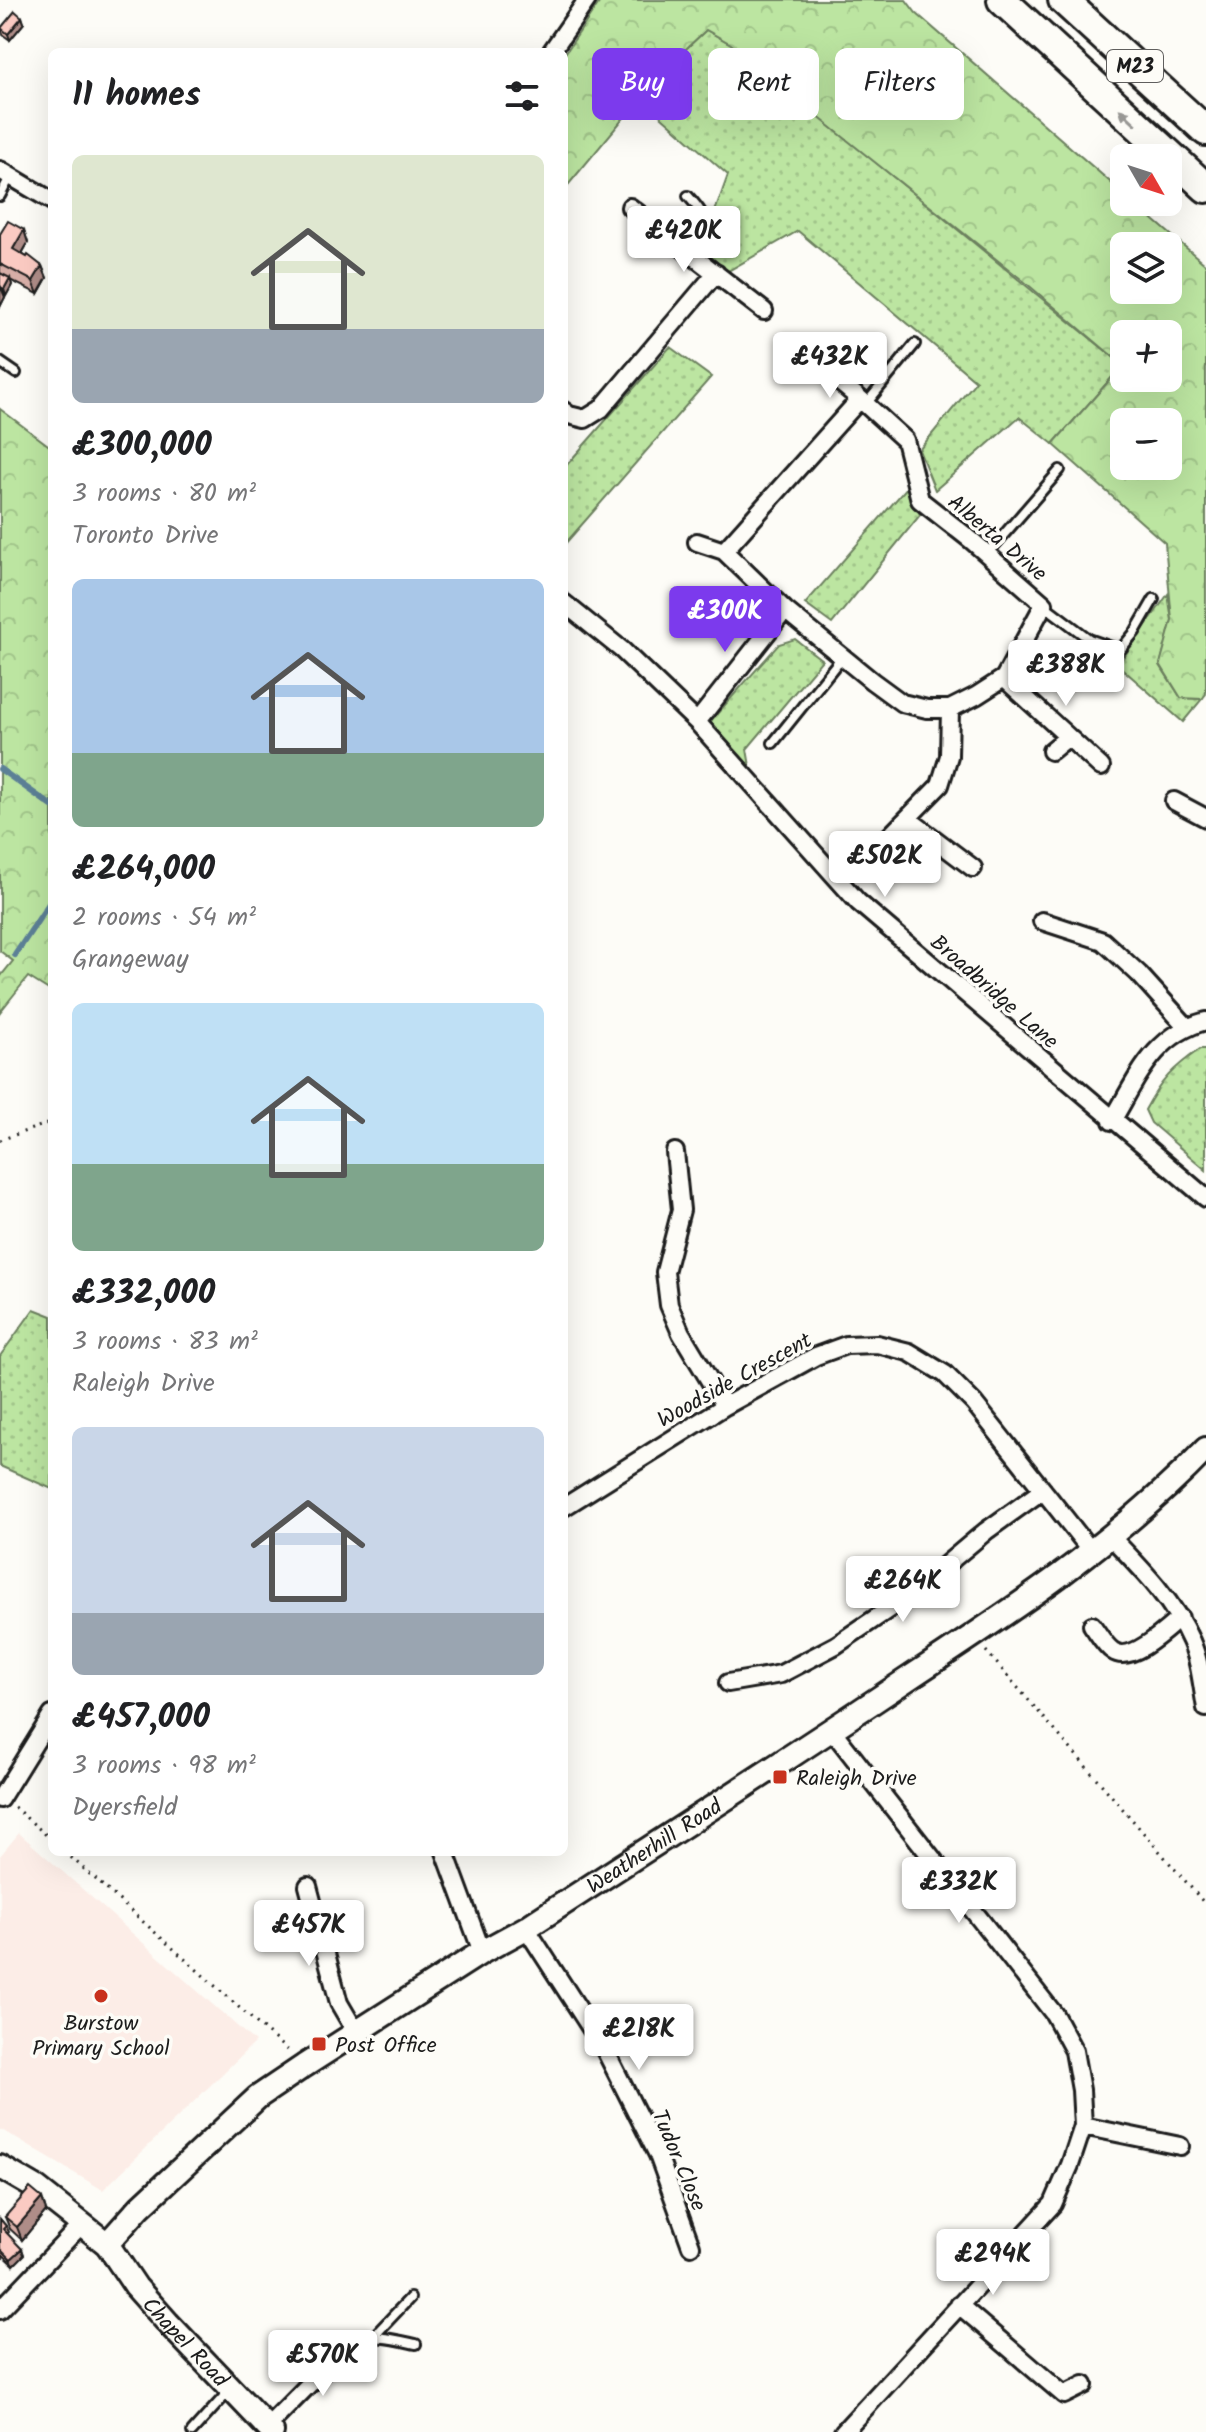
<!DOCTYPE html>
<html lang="en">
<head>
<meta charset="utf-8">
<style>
  :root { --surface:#fff; --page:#f6f6f6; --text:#202124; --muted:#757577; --accent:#7c3aed }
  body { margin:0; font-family:Kalam,sans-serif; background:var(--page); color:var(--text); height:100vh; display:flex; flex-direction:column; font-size:30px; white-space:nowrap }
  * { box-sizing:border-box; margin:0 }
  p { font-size:26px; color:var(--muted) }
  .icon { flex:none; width:44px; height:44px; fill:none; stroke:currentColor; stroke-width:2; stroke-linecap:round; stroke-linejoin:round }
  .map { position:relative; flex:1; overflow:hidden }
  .panel { position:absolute; left:48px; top:48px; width:520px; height:1808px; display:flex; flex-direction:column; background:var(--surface); border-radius:12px; box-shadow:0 8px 32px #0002 }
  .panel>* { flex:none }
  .guide { position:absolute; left:592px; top:48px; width:494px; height:72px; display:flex; gap:16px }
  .needle { width:52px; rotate:129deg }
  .controls { position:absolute; left:1110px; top:144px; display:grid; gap:16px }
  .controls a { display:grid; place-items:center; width:72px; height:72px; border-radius:12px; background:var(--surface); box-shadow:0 8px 32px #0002; font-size:40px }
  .price { position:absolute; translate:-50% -68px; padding:0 18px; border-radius:8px; background:#fff; color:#222; font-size:26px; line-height:52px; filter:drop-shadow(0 2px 4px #0008) }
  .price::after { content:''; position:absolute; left:50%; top:48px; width:24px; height:18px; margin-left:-12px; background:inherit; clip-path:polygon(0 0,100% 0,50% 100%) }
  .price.active { background:var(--accent); color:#fff }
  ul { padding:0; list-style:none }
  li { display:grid; align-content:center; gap:16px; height:424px; padding:0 24px }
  li span { display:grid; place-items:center; height:248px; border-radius:12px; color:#555 }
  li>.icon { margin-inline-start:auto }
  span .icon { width:144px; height:144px; fill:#fffc; stroke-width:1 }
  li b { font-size:34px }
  h2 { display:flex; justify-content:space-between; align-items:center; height:96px; padding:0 24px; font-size:34px }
  .tag { padding:0 28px; border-radius:12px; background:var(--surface); box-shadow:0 8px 32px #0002; font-size:28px; line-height:72px }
  .tag.active { background:var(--accent); color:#fff }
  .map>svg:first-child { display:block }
  .built { fill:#fcede7 }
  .green { fill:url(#green-dots); stroke:#6c805e; stroke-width:2 }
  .forest { fill:url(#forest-crowns); stroke:#6c805e; stroke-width:2; fill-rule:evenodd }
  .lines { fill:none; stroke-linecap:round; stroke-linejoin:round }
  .stream { stroke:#5c8096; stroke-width:6 }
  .lane-casing { stroke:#1c1c1c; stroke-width:14 }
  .street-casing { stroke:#1c1c1c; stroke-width:22 }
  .secondary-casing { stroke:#1c1c1c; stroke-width:28 }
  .highway-casing { stroke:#1c1c1c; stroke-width:34 }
  .path { stroke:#1c1c1c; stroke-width:3; stroke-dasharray:2 6; stroke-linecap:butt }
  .lane { stroke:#fdfcf7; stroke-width:8 }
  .street { stroke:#fdfcf7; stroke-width:16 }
  .secondary { stroke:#fdfcf7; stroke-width:22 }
  .highway { stroke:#fdfcf7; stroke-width:28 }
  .wall { fill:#d7aea7; stroke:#1c1c1c; stroke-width:2 }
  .shaded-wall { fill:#af8d88; stroke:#1c1c1c; stroke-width:2 }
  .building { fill:#facac2; stroke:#1c1c1c; stroke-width:2 }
  .oneway { fill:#989794 }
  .poi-dot { fill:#c8321e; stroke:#fdfcf7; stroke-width:3 }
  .labels { text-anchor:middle; stroke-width:7; stroke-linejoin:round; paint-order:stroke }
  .shield { fill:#fdfcf7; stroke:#605f5e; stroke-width:2 }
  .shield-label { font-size:20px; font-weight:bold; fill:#1c1c1c }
  .street-label { font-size:22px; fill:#1c1c1c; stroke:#fdfcf7 }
  .poi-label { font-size:22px; fill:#1c1c1c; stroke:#fdfcf7; text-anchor:start }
</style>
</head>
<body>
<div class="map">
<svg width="1206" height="2432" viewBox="0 0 1206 2432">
  <defs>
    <pattern id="green-dots" width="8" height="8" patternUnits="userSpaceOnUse" patternTransform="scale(2)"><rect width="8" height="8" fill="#bce5a1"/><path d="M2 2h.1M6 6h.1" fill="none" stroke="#a1c48a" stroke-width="1.8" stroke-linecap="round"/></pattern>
    <pattern id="forest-crowns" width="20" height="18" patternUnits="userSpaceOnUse" patternTransform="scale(2)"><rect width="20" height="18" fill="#bce5a1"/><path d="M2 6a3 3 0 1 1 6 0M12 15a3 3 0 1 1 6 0" fill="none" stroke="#a1c48a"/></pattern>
  </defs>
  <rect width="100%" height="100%" fill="#fdfcf7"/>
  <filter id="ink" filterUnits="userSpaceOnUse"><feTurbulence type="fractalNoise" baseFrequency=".0125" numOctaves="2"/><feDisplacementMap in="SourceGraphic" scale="16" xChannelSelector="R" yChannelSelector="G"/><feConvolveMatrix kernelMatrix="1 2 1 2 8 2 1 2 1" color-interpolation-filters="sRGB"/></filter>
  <g filter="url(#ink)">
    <path class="built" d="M19,1833L255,2042L103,2190L0,2129V1856Z"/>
    <path class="green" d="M706,30L731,44L1123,365L1053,444L1019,417L935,490L919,450L976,381L798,231L728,271L701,251L728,175L654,110L674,60Z
      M670,347L711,377L564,545V468Z
      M909,485L920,515L832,624L805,604Z
      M1168,594L1172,620L1160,665L1181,698L1202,699L1183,722L1118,665Z
      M795,639L822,660L747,749L753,784L708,724L779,644Z
      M1200,1049H1206V1170L1151,1123L1145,1110C1161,1080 1173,1068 1200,1049Z
      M34,1309L52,1316V1489L0,1466V1356Z"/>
    <path class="forest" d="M601,0H906L916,13L1124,194V202H1133L1206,265V694L1202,699L1181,698L1160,664L1172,620L1165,543L1053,444L1123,365L1026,283L762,72L731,44L706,30L674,60L654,110L632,108L564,190V55ZM1124,246H1168V290H1124ZM1124,334H1168V378H1124ZM1124,422H1168V466H1124Z
      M0,409L52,448V992L28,977L0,1012V977L13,961L0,951Z"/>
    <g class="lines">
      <path class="stream" d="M0,769L52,806
        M15,955L52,899"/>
      <g class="lane-casing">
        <path id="lane" d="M0,196L10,177
          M688,196C710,220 710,228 693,256
          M0,362L16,373
          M866,404L915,344
          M987,554L1060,470
          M1044,605L1089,639L1120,650L1135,632L1154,599
          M773,743L842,657
          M373,2337L410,2298
          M352,2341C375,2334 393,2339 416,2344
          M192,2432L230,2390"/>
      </g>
      <g class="street-casing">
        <path id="street" d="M551,52L587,0
          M0,170L52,201
          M630,207L764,311
          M825,370L860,399
          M564,411L569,415L585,419L601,409L716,273
          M697,542L724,551L785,610L872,681L902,703L927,709H950L976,696L1004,678L1044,604L971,540L920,500L905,440L860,399L724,551
          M564,603L622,650L697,722L858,902L1206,1198
          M1004,678L1101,767
          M697,722L785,610
          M1051,751L1068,737
          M1174,801L1206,818
          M908,819L973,868
          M884,842L940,785L949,756L950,709
          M1042,921L1103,941L1139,974L1186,1026
          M1112,1121C1138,1077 1154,1035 1206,1021
          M675,1152L681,1210L665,1272L669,1305L681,1333L725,1406
          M564,1507L725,1406L816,1356L846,1345L877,1344L909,1352L945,1374L974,1403L1092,1552
          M1111,1537C1141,1568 1173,1600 1191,1641C1200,1661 1202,1686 1206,1708
          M1092,1625C1098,1633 1105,1646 1113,1651C1131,1664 1166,1630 1180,1618
          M728,1683L781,1674L836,1645L911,1594L986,1531L1043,1490
          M832,1730L1054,2014L1074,2051L1081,2090L1083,2126L1070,2165L1053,2204L843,2432
          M0,1799L52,1715
          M445,1852L482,1952
          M308,1886L339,2003L356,2032
          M526,1928L605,2050L658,2155L691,2246
          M1083,2126L1180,2146
          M959,2305L1064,2395L1084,2385
          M0,2310L81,2225
          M267,2427L352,2341"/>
      </g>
      <g class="secondary-casing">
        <g id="secondary">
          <path id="s1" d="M0,2167L36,2188L107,2244L136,2287L168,2323L272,2432"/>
          <path id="s2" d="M107,2244L140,2207L258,2097L304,2066L482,1952L526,1928C652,1846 778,1766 903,1682C1010,1612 1117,1542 1206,1449"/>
        </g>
      </g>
      <g class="highway-casing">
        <path id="highway" d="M1002,0L1206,188
          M1063,0L1206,131"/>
      </g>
      <path class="path" d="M0,1140L52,1122
        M986,1651L1206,1905
        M14,1807L52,1840
        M65,1852L289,2052"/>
      <use href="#lane" class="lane"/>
      <use href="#street" class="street"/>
      <use href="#secondary" class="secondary"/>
      <use href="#highway" class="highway"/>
    </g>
    <path class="wall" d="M22,17L24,23L10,40L3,35L1,28Z
      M24,230L28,243L22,254L42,266L47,278L38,294L10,280L12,285L6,296L3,294L5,297L0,307V234Z
      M42,2198L46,2211L22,2240L10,2229L5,2217Z
      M0,2219L6,2226L9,2232L7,2234L22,2249L24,2255L14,2265L0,2252L3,2258L0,2261L2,2266L0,2268Z"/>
    <path class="shaded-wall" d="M22,17L24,23L10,40L8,34Z
      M24,230L28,243L17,262L13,249Z
      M42,266L47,278L38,294L33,281Z
      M10,278L12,285L6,296L4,289Z
      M0,285L5,297L0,307Z
      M42,2198L46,2211L22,2240L17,2227Z
      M22,2249L24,2255L14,2265L11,2259Z"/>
    <path class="building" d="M15,11L22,17L8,34L1,28Z
      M8,221L24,230L13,249L27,257L28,255L42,266L33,281L0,264V234Z
      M0,273L10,278L4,289L1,287L0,285Z
      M30,2188L42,2198L17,2227L5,2217Z
      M0,2219L6,2226L3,2229L22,2249L11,2259L0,2248Z"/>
    <defs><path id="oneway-solid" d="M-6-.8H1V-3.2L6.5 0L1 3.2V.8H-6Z" transform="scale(2)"/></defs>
    <use class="oneway" href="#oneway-solid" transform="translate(1128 117) rotate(-137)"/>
  </g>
  <g class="poi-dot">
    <rect x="772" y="1769" width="16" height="16" rx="4"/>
    <circle cx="101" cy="1996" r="8"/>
    <rect x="311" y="2036" width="16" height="16" rx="4"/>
  </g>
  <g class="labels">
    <rect class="shield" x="1107" y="50" width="56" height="32" rx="6"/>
    <g class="shield-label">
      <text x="1135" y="73">M23</text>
    </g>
    <g class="street-label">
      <text transform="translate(998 537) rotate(40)" y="8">Alberta Drive</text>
      <text transform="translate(995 991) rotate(41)" y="8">Broadbridge Lane</text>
      <text transform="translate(734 1379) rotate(-29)" y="8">Woodside Crescent</text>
      <text dy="8" stroke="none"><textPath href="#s2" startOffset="680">Weatherhill Road</textPath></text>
      <text transform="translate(680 2160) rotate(67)" y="8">Tudor Close</text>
      <text dy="8" stroke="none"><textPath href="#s1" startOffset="258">Chapel Road</textPath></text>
    </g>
    <g class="poi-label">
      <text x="796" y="1785">Raleigh Drive</text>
      <text x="101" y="2030" text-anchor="middle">Burstow<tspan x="101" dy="25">Primary School</tspan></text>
      <text x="335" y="2052">Post Office</text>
    </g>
  </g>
</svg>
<div class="controls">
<a><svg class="needle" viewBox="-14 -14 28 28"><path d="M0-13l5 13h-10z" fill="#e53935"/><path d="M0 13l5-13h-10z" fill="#757577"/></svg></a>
<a><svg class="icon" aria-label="layers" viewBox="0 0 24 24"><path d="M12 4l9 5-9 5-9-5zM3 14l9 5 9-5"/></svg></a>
<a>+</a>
<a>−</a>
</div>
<b class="price" style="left:684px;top:274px">£420K</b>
<b class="price" style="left:830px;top:400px">£432K</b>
<b class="price active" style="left:725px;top:654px">£300K</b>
<b class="price" style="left:1066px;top:708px">£388K</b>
<b class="price" style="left:885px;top:899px">£502K</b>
<b class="price" style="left:903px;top:1624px">£264K</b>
<b class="price" style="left:959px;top:1925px">£332K</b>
<b class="price" style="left:309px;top:1968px">£457K</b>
<b class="price" style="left:639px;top:2072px">£218K</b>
<b class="price" style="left:993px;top:2297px">£294K</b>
<b class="price" style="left:323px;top:2398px">£570K</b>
<div class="guide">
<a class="tag active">Buy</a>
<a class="tag">Rent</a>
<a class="tag">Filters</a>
</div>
<section class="panel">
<h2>11 homes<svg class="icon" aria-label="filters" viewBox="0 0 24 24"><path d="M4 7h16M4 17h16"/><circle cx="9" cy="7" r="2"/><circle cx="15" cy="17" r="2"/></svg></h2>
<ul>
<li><span style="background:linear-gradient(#dfe7d0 70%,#9aa5b1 0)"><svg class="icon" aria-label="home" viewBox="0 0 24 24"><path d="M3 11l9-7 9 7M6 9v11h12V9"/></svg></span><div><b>£300,000</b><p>3 rooms · 80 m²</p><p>Toronto Drive</p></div></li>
<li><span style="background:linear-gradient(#a9c7e8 70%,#7fa58c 0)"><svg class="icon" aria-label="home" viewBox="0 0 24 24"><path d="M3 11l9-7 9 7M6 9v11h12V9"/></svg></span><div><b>£264,000</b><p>2 rooms · 54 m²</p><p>Grangeway</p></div></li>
<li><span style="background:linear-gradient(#bfe0f5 65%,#7fa58c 0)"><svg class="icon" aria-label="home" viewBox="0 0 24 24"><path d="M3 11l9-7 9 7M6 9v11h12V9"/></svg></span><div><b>£332,000</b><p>3 rooms · 83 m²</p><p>Raleigh Drive</p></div></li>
<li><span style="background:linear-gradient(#c9d6e8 75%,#9aa5b1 0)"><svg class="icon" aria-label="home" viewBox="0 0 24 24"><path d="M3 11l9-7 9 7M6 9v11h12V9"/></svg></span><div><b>£457,000</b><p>3 rooms · 98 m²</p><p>Dyersfield</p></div></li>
</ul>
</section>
</div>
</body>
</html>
